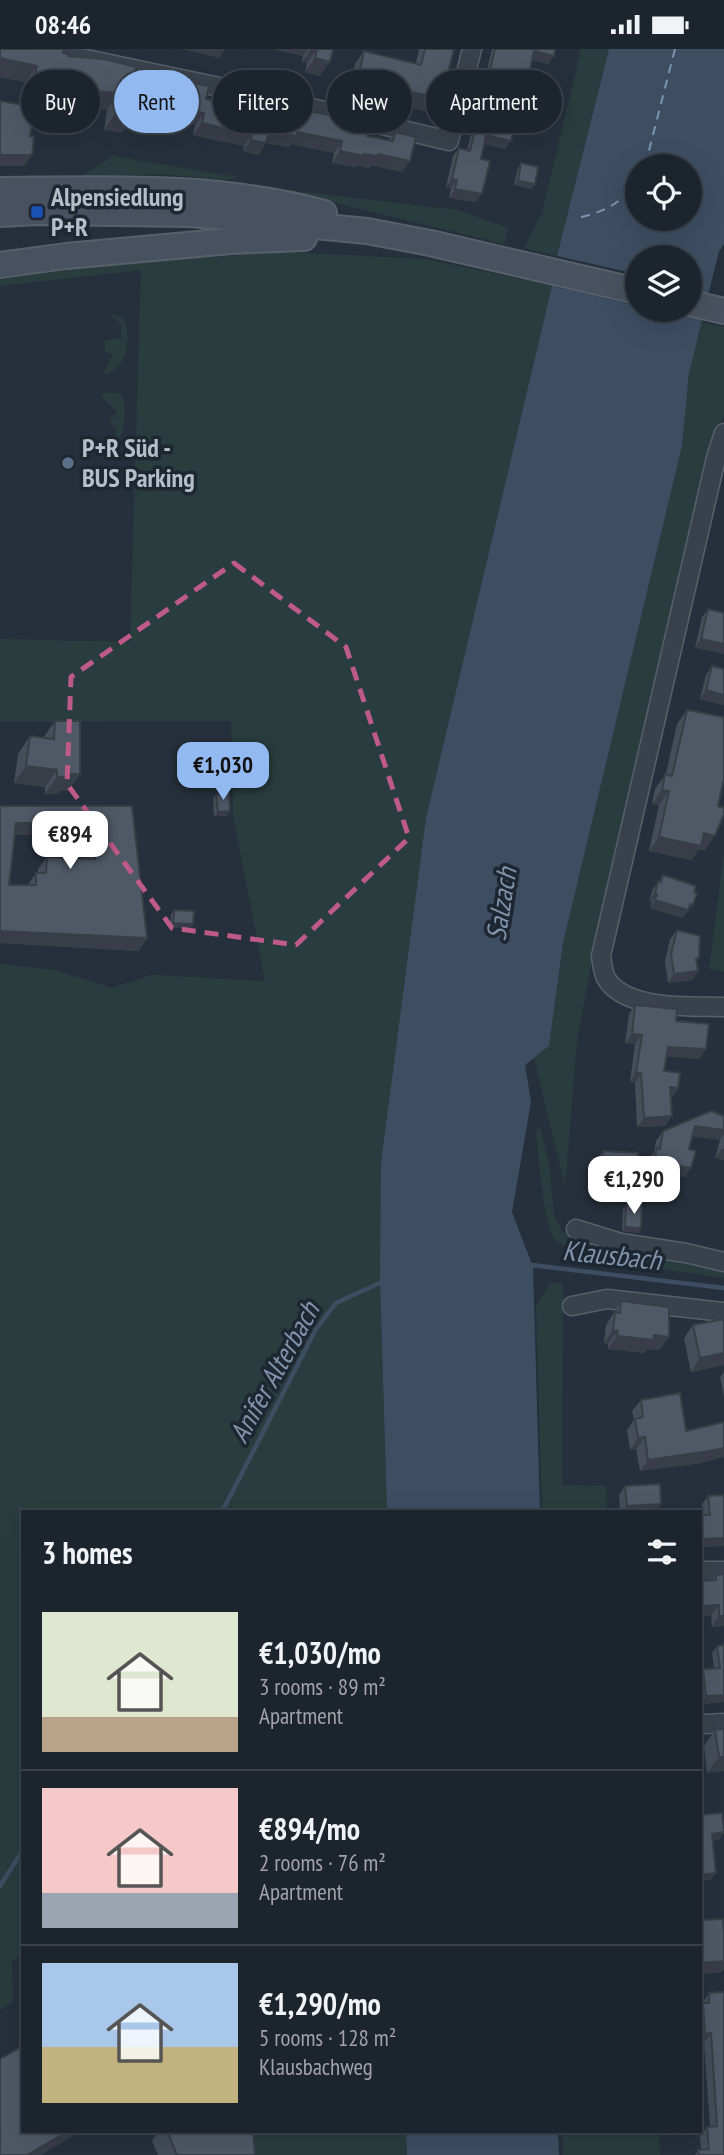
<!DOCTYPE html>
<html lang="en">
<head>
<meta charset="utf-8">
<style>
  :root { --surface:#1c242d; --page:#293039; --text:#f1f3f6; --muted:#a0a4aa; --line:#3a4149; --accent:#92b9f0 }
  body { margin:0; font-family:"PT Sans Narrow",sans-serif; background:var(--page); color:var(--text); height:100vh; display:flex; flex-direction:column; font-size:26px; white-space:nowrap }
  * { box-sizing:border-box; margin:0 }
  p { font-size:23px; color:var(--muted) }
  .icon { flex:none; width:38px; height:38px; fill:none; stroke:currentColor; stroke-width:2; stroke-linecap:round; stroke-linejoin:round }
  .map { position:relative; flex:1; overflow:hidden }
  .sheet { position:absolute; left:21px; top:1461px; width:681px; height:623px; display:flex; flex-direction:column; background:var(--surface); border-radius:0px; box-shadow:0 7px 28px #0002,0 0 0 2px var(--line) }
  .sheet>* { flex:none }
  .banner { position:absolute; left:21px; top:21px; width:682px; height:63px; display:flex; gap:14px }
  .controls { position:absolute; left:625px; top:105px; display:grid; gap:14px }
  .controls a { display:grid; place-items:center; width:77px; height:77px; border-radius:50%; background:var(--surface); box-shadow:0 7px 28px #0002,0 0 0 2px var(--line); font-size:35px }
  .price { position:absolute; translate:-50% -60px; padding:0 16px; border-radius:14px; background:#fff; color:#222; font-size:23px; line-height:46px; filter:drop-shadow(0 2px 4px #0008) }
  .price::after { content:''; position:absolute; left:50%; top:42px; width:21px; height:16px; margin-left:-10px; background:inherit; clip-path:polygon(0 0,100% 0,50% 100%) }
  .price.current { background:var(--accent); color:#111 }
  ul { padding:0; list-style:none }
  li { display:flex; align-items:center; gap:21px; height:175px; padding:0 21px }
  li+li { border-top:2px solid var(--line) }
  li span { display:grid; place-items:center; flex:none; width:196px; height:140px; border-radius:0px; color:#555 }
  li>.icon { margin-inline-start:auto }
  span .icon { width:84px; height:84px; fill:#fffc; stroke-width:1 }
  li b { font-size:30px }
  h2 { display:flex; justify-content:space-between; align-items:center; height:84px; padding:0 21px; font-size:30px }
  .chip { padding:0 24px; border-radius:32px; background:var(--surface); box-shadow:0 7px 28px #0002,0 0 0 2px var(--line); font-size:24px; line-height:63px }
  .chip.current { background:var(--accent); color:#111 }
  .status { display:flex; justify-content:space-between; align-items:center; height:49px; padding:0 35px; background:var(--surface); direction:ltr }
  .status svg { height:19px; fill:currentColor }
  .map>svg:first-child { display:block }
  .green { fill:#293d3e }
  .water { fill:#3d4e63; fill-rule:evenodd }
  .pier { fill:#26303c }
  .lines { fill:none; stroke-linecap:round; stroke-linejoin:round }
  .stream { stroke:#3d4e63; stroke-width:4.5 }
  .ferry { stroke:#7f94ac; stroke-width:2; stroke-dasharray:9 7; stroke-linecap:butt }
  .minor-casing { stroke:#57606a; stroke-width:21 }
  .secondary-casing { stroke:#57606a; stroke-width:28 }
  .minor { stroke:#39424c; stroke-width:18 }
  .secondary { stroke:#48515f; stroke-width:24 }
  .wall { fill:#444d58; fill-rule:evenodd }
  .shaded-wall { fill:#373e47 }
  .building { fill:#4f5966; stroke:#373e47; stroke-width:2; fill-rule:evenodd }
  .marked { fill:none; stroke:#bd5a86; stroke-width:5; stroke-dasharray:14 9; stroke-linejoin:round }
  .transit-dot { fill:#1a4fb4; stroke:#1e2731; stroke-width:2.5 }
  .service-dot { fill:#5c6f8a; stroke:#1e2731; stroke-width:2.5 }
  .labels { text-anchor:middle; stroke-width:7; stroke-linejoin:round; paint-order:stroke }
  .poi-label { font-size:26px; font-weight:bold; fill:#b5bdc7; stroke:#1e2731; text-anchor:start }
  .water-label { font-size:28px; font-style:italic; fill:#7f94ac; stroke:#1e2731 }
</style>
</head>
<body>
<div class="status"><b>08:46</b><svg viewBox="0 0 49 12"><path d="M0 12V9h3v3zM5 12V6h3v6zM10 12V3h3v9zM15 12V0h3v12zM26 1h20v11H26zM47 4h2v5h-2z"/></svg></div>
<div class="map">
<svg width="724" height="2106" viewBox="0 0 724 2106">
  <rect width="100%" height="100%" fill="#26303c"/>
  <path class="green" d="M581,0H609L557,207L524,199L542,164Z
    M113,107L238,128L225,131L161,125L80,128Z
    M279,140L458,161L508,179L504,195Z
    M285,203L426,210L552,237L426,769L380,1233L387,1463H23V1905L12,1913L13,1953L0,1961V915L55,921L112,939L152,926L265,932L233,766L231,672L0,673V590L130,593L141,221L0,237V230C94,215 190,210 285,203Z
    M113,265L124,270C132,289 127,323 103,325L113,306L105,302V291L121,289V275L112,267Z
    M701,273L724,278V366L711,397L618,789L590,921L577,992L565,1138L534,1009L549,997L563,894L682,397L689,324Z
    M103,344H119L124,347C124,364 128,387 112,397L109,396L117,381L110,373L117,363L102,348Z
    M724,803V923L709,920Z
    M540,1078L549,1114L554,1165L562,1182L576,1191L618,1202L724,1218V1229C697,1225 565,1208 554,1189C543,1172 539,1107 536,1084Z
    M550,1234H563L562,1436L606,1437L607,1463H542L536,1256Z
    M251,2083H406L407,2106H255Z
    M562,2083H659L660,2106H563Z"/>
  <path class="water" d="M609,0H724V195L719,202L689,324L682,397L563,894L549,997L525,1016L531,1053L512,1163L533,1218L540,1463H387L380,1233L381,1114L426,769L552,237L557,207ZM637,117H690V170H637ZM637,208H690V261H637Z
    M406,2083H558L559,2106H407Z"/>
  <path class="pier" d="M553,206L637,225V257L549,236Z"/>
  <g class="lines">
    <path class="stream" d="M531,1216L724,1239
      M222,1463L316,1280L336,1254L386,1231
      M0,1837L23,1801"/>
    <path class="ferry" d="M645,117L675,0
      M581,168C607,162 623,153 637,131"/>
    <g class="minor-casing">
      <path id="minor" d="M50,0L62,5L257,46L449,92L472,0
        M724,384L716,409L601,907C602,914 603,923 606,929C625,962 691,957 724,958
        M576,1180L621,1194L686,1204L724,1213
        M572,1257L607,1250L724,1263
        M700,1522H724
        M705,1675L724,1674"/>
    </g>
    <g class="secondary-casing">
      <path id="secondary" d="M0,141C109,140 218,135 324,164
        M0,165L37,163L191,165L367,182L430,194L637,242
        M0,216L66,207L231,192L304,189
        M690,254L724,262"/>
    </g>
    <use href="#minor" class="minor"/>
    <use href="#secondary" class="secondary"/>
  </g>
  <path class="wall" d="M274,0H333L320,27L305,23L307,14L302,13L303,7Z
    M419,0H454L436,49L433,48L424,62L349,43L355,15L364,2L416,14Z
    M492,0H555L548,15L532,11L516,81L513,80L505,100L484,95L481,110L476,153L449,149L451,139L446,138L453,107L459,99L467,101Z
    M63,4L68,7L135,22L149,63H148L138,77L127,76L121,84L104,81L107,61L66,57L22,47L25,33L0,28Z
    M183,32L206,50L234,56L237,52L276,61L279,56L367,87L389,91L395,83L402,123L371,116L369,119L357,116L356,118L332,114L334,104L291,95L289,98L266,94L258,106L243,102L244,97L193,86L195,76L169,70L175,44Z
    M521,114L535,135L531,140L514,136L518,119Z
    M708,560L724,564L695,599L702,568Z
    M712,617L724,620V656L700,650L706,626Z
    M687,661L705,801L699,800L691,811L649,802L659,756L652,755L655,740L666,725L677,675Z
    M55,672L80,725L68,742H60L58,745H45V738L14,734L18,705L30,687L43,689Z
    M216,745L230,762L227,767H214L213,749Z
    M0,757H132L147,889L139,902L0,894ZM15,786H82L85,809L47,808L38,820V824H36L28,836H9Z
    M663,826L694,843L693,856L682,869L650,859L652,853L649,852L653,840Z
    M174,861L190,880L170,878L171,865Z
    M677,881L696,913L698,922L692,931L668,934L665,913L670,890Z
    M635,956L676,972L706,1000L699,1010L666,1007L664,1022L678,1039L672,1049H671L672,1067L665,1077L637,1078L635,1034L630,1033L635,995L625,994L629,965Z
    M724,1067V1111L715,1109L720,1091L692,1087L689,1100L691,1119L684,1128L675,1127L669,1135L647,1121L650,1109L654,1103L656,1092L663,1082Z
    M603,1102L636,1139L627,1152L592,1150L594,1115Z
    M626,1156L641,1179L638,1184L622,1182L623,1160Z
    M621,1252L669,1288L659,1301L647,1300L644,1304L608,1300V1295L604,1294L606,1276Z
    M693,1276L724,1316L691,1323L684,1289Z
    M724,1323V1348L720,1328Z
    M641,1351L686,1382L701,1414L640,1422L636,1400L630,1401L627,1381L634,1371L632,1362Z
    M625,1437L661,1455L656,1463H620L619,1446Z
    M708,1447L724,1497L700,1498V1466H703L702,1455Z
    M724,1525V1577L712,1578L711,1566L700,1567V1532L712,1531L716,1526Z
    M717,1597L724,1653L701,1655L700,1625L703,1620L714,1619L712,1604Z
    M715,1681L724,1722L707,1724L704,1697Z
    M709,1944L724,2106H695L698,2101H701L700,2087L707,2078L710,2077L704,1994H700V1958Z
    M159,2082H253L255,2106H158L152,2092Z"/>
  <path class="shaded-wall" d="M182,0H225L219,9Z
    M274,0H308L303,7Z
    M311,0H317L307,14L302,13Z
    M534,2L554,7L548,15L529,10Z
    M0,9L37,17L25,33L0,28Z
    M315,9L330,13L320,27L305,23Z
    M358,30L433,48L424,62L349,43Z
    M34,31L118,44L107,61L66,57L22,47Z
    M437,33L445,35L436,49L427,46Z
    M153,45L160,47L138,77L127,76L121,84L104,81L115,65L134,59Z
    M178,59L204,64L195,76L169,70Z
    M516,71L521,72L516,81L510,79Z
    M202,74L252,86L244,97L193,86Z
    M269,81L297,83L342,92L334,104L291,95L289,98L262,93L266,94L258,106L243,102L251,91Z
    M486,86L511,92L505,100L480,94Z
    M340,102L364,105H378L410,112L402,123L371,116L369,119L357,116L356,118L332,114Z
    M0,106H32L24,117H0Z
    M452,130L457,131L451,139L446,138Z
    M518,132L535,135L531,140L514,136Z
    M455,140L482,145L476,153L449,149Z
    M701,590L724,595V605L695,599Z
    M706,641L724,646V656L700,650Z
    M26,717L57,721L45,738L14,734Z
    M70,725H80L68,742H60L58,745H45L57,728Z
    M662,741L669,742L659,756L652,755Z
    M230,762L227,767H214L218,763Z
    M16,774H91L82,786H8Z
    M704,784L715,787L705,801L699,800L691,811L649,802L659,788Z
    M655,844L657,845L652,853L649,852Z
    M655,851L690,855L693,856L682,869L650,859Z
    M173,874L193,875L190,880L170,878Z
    M0,882L147,889L139,902L0,894Z
    M698,922L692,931L668,934L674,925Z
    M632,985L642,986L635,995L625,994Z
    M668,998L706,1000L699,1010L661,1007Z
    M636,1024H641L635,1034L630,1033Z
    M670,1038L678,1039L672,1049L663,1048Z
    M672,1067L665,1077L637,1078L644,1069Z
    M695,1077L724,1081V1085L720,1091L688,1086Z
    M722,1099L724,1100V1111L715,1109Z
    M678,1117L691,1119L684,1128L675,1127Z
    M602,1137L636,1139L627,1152L592,1150Z
    M625,1178L641,1179L638,1184L622,1182Z
    M613,1281L618,1282L608,1295L604,1294Z
    M654,1286L669,1288L659,1301L647,1300L644,1304L608,1300L617,1287Z
    M724,1304V1316L691,1323L700,1309Z
    M645,1388L636,1400L630,1401L638,1389Z
    M724,1399V1408L701,1414L640,1422L648,1411Z
    M661,1455L656,1463H623L627,1457Z
    M724,1489V1497L700,1498V1490Z
    M719,1556L711,1566L700,1567V1557Z
    M719,1567H724V1577L712,1578Z
    M724,1646V1653L701,1655L706,1647Z
    M719,1708H724V1722L707,1724Z
    M724,1783L719,1791L707,1792L712,1785Z
    M716,1824L711,1831L700,1832V1826Z
    M724,1912V1920L720,1924L700,1925V1914Z
    M711,1984L704,1994H700V1992L705,1985Z
    M68,2082H82L41,2106H27Z"/>
  <path class="building" d="M0,0H64L63,4L68,5V7L104,10L136,18L135,22L162,28L160,47L153,45L149,60L134,59L133,68L115,65L118,44L78,41L34,31L37,17L0,9Z
    M317,0H333L330,13L315,9Z
    M425,0H454L445,35L437,33L433,48L358,30L364,2L421,16Z
    M495,0H555L554,7L534,2L522,56L525,57L521,72L516,71L511,92L486,86L481,110L490,112L482,145L455,140L457,131L452,130L459,99L470,102Z
    M183,32L209,37L206,50L236,56L237,52L278,61L279,56L370,74L367,87L393,92L395,83L416,88L410,112L378,105L377,107L364,105V107L340,102L342,92L297,83V87L269,81L266,94L251,91L252,86L202,74L204,64L178,59Z
    M0,52L35,58L30,87L34,88L32,106H0Z
    M521,114L538,118L535,135L518,132Z
    M708,560L724,564V595L701,590Z
    M712,617L724,620V646L706,641Z
    M687,661L724,668V729L718,757L724,759V765L715,787L704,784L701,797L659,788L669,742L662,741L665,725L672,727Z
    M55,672H80V725H70V728H57V721L26,717L30,687L54,690Z
    M229,744L230,762L218,763L216,745Z
    M0,757H132L147,889L0,882ZM16,774H91L95,810L47,808L46,824H36V836H9Z
    M663,826L696,837L694,843L697,844L693,856L690,855L688,861L655,851L657,845L655,844L658,832L661,833Z
    M174,861L194,862L193,875L173,874Z
    M677,881L700,887L699,909L696,910L698,922L674,925L671,905Z
    M635,956L677,960L676,972L709,975L706,1000L668,998L664,1022L680,1024L678,1039L670,1038L672,1067L644,1069L641,1024H636L642,986L632,985Z
    M711,1062L724,1067V1081L695,1077L689,1100L696,1102L691,1119L678,1117L676,1126L654,1112L657,1099L660,1100L663,1082Z
    M603,1102L638,1104L636,1139L602,1137Z
    M626,1156H642L641,1179L625,1178Z
    M621,1252L669,1258V1288L654,1286V1291L617,1287L618,1282L613,1281L615,1263L620,1264Z
    M724,1270V1304L700,1309L693,1276Z
    M680,1344L686,1382L724,1373V1399L709,1402L648,1411L645,1388L638,1389L635,1370L643,1368L641,1351Z
    M660,1435L661,1455L627,1457L625,1437Z
    M724,1446V1489L700,1490V1466H710L708,1447Z
    M724,1525V1567H719V1556L700,1557V1532L716,1531V1526Z
    M724,1596V1646L706,1647L703,1620L720,1619L717,1597Z
    M724,1680V1708H719L715,1681Z
    M722,1764L724,1783L712,1785L716,1824L700,1826V1766Z
    M723,1870L724,1885V1912L700,1914V1871Z
    M724,1943V2106H699L698,2101L709,2100L707,2078L717,2077L711,1984L705,1985L703,1954H709V1944Z
    M23,1997V2082H68L27,2106H0V2010Z
    M167,2082H253L255,2106H177Z"/>
  <path class="marked" d="M234,514L346,598L409,789L296,896L172,879L67,735L71,628Z"/>
  <rect class="transit-dot" x="30" y="156" width="14" height="14" rx="3.5"/>
  <circle class="service-dot" cx="68" cy="414" r="7"/>
  <g class="labels">
    <g class="poi-label">
      <text x="51" y="157">Alpensiedlung<tspan x="51" dy="30">P+R</tspan></text>
      <text x="82" y="408">P+R Süd -<tspan x="82" dy="30">BUS Parking</tspan></text>
    </g>
    <g class="water-label">
      <text transform="translate(501 855) rotate(-81)" y="10">Salzach</text>
      <text transform="translate(612 1206) rotate(6)" y="10">Klausbach</text>
      <text transform="translate(274 1323) rotate(-61)" y="10">Anifer Alterbach</text>
    </g>
  </g>
</svg>
<div class="controls">
<a><svg class="icon" aria-label="locate" viewBox="0 0 24 24"><circle cx="12" cy="12" r="6"/><path d="M12 2v4M12 18v4M2 12h4M18 12h4"/></svg></a>
<a><svg class="icon" aria-label="layers" viewBox="0 0 24 24"><path d="M12 4l9 5-9 5-9-5zM3 14l9 5 9-5"/></svg></a>
</div>
<b class="price current" style="left:223px;top:753px">€1,030</b>
<b class="price" style="left:70px;top:822px">€894</b>
<b class="price" style="left:634px;top:1167px">€1,290</b>
<div class="banner">
<a class="chip">Buy</a>
<a class="chip current">Rent</a>
<a class="chip">Filters</a>
<a class="chip">New</a>
<a class="chip">Apartment</a>
</div>
<section class="sheet">
<h2>3 homes<svg class="icon" aria-label="filters" viewBox="0 0 24 24"><path d="M4 7h16M4 17h16"/><circle cx="9" cy="7" r="2"/><circle cx="15" cy="17" r="2"/></svg></h2>
<ul>
<li><span style="background:linear-gradient(#dfe7d0 75%,#b9a48a 0)"><svg class="icon" aria-label="home" viewBox="0 0 24 24"><path d="M3 11l9-7 9 7M6 9v11h12V9"/></svg></span><div><b>€1,030/mo</b><p>3 rooms · 89 m²</p><p>Apartment</p></div></li>
<li><span style="background:linear-gradient(#f6c9c9 75%,#9aa5b1 0)"><svg class="icon" aria-label="home" viewBox="0 0 24 24"><path d="M3 11l9-7 9 7M6 9v11h12V9"/></svg></span><div><b>€894/mo</b><p>2 rooms · 76 m²</p><p>Apartment</p></div></li>
<li><span style="background:linear-gradient(#a9c7e8 60%,#c2b280 0)"><svg class="icon" aria-label="home" viewBox="0 0 24 24"><path d="M3 11l9-7 9 7M6 9v11h12V9"/></svg></span><div><b>€1,290/mo</b><p>5 rooms · 128 m²</p><p>Klausbachweg</p></div></li>
</ul>
</section>
</div>
</body>
</html>
